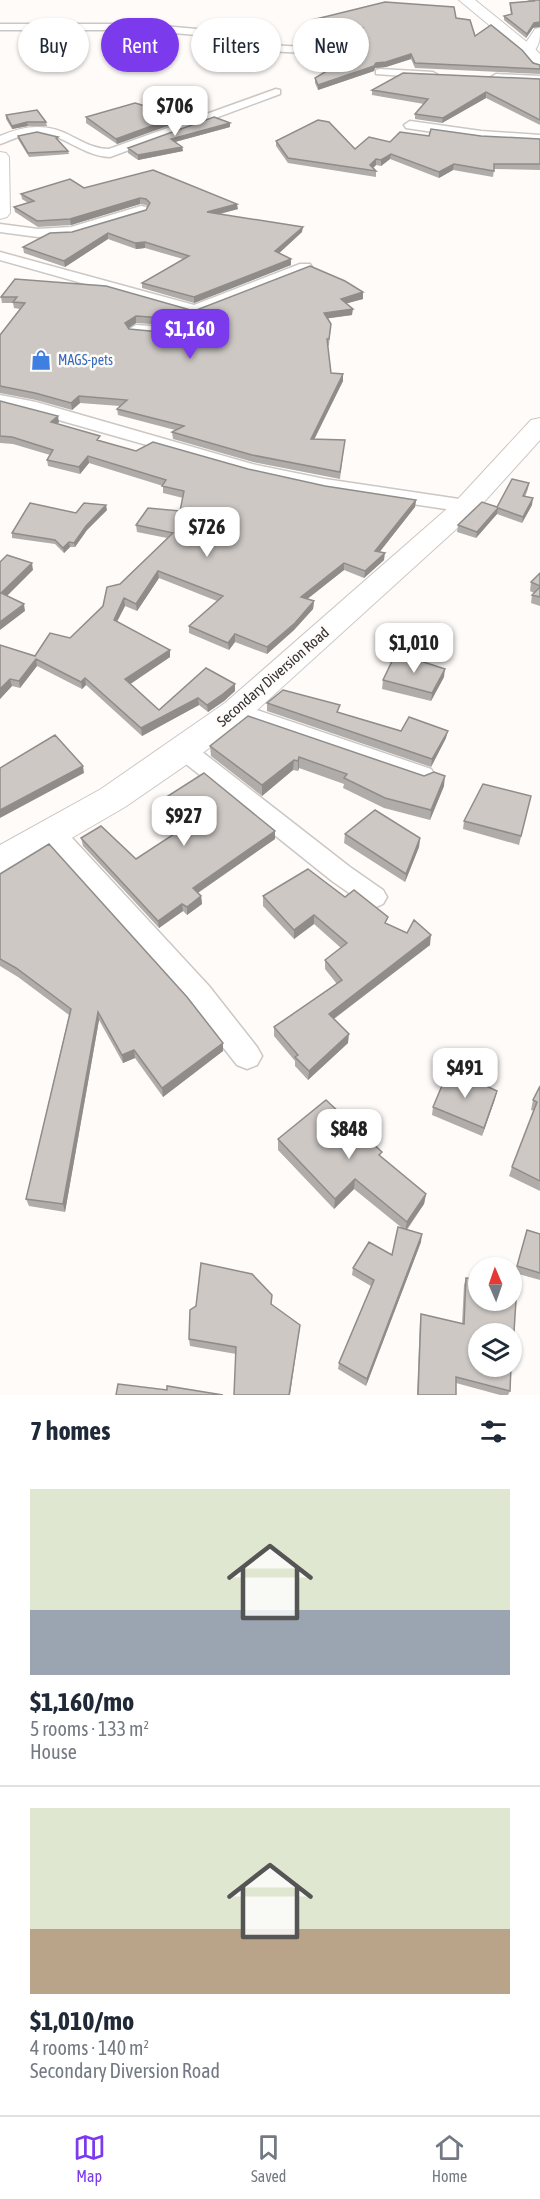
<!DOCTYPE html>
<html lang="en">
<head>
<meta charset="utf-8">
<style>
  :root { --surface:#fff; --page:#f6f6f7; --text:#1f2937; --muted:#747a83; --line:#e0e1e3; --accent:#7c3aed }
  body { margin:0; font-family:"Asap Condensed",sans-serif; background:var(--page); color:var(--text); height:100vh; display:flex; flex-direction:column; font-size:22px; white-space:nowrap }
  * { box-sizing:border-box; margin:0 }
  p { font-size:20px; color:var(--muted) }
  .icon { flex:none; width:33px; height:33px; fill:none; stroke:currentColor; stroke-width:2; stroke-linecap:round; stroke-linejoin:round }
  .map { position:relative; height:1395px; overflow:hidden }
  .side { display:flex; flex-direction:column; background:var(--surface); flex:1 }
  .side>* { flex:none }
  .guide { position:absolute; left:18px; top:18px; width:504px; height:54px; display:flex; gap:12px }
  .needle { width:39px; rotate:358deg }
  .buttons { position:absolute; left:468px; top:1257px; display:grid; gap:12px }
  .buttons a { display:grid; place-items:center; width:54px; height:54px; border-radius:50%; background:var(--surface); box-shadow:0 2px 4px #0004; font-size:30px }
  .price { position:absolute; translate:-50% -51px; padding:0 14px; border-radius:12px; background:#fff; color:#222; font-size:20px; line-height:39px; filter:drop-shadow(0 2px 3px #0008) }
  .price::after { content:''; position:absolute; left:50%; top:36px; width:18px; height:14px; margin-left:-9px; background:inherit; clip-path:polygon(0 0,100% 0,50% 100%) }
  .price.active { background:var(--accent); color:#fff }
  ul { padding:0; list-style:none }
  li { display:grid; align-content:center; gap:12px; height:318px; padding:0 30px }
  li+li { border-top:2px solid var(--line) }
  li span { display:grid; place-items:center; height:186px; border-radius:0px; color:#555 }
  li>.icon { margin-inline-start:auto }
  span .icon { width:108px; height:108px; fill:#fffc; stroke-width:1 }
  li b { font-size:26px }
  h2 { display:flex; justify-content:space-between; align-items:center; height:72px; padding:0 30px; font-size:26px }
  .tag { padding:0 21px; border-radius:27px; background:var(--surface); box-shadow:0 2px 4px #0004; font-size:21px; line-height:54px }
  .tag.active { background:var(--accent); color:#fff }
  .menu { display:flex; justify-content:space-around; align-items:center; height:84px; border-top:2px solid var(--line); background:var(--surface); font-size:16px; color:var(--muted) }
  .menu a { display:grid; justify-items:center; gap:3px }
  .menu .active { color:var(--accent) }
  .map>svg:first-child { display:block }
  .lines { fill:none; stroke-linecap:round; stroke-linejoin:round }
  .street-casing { stroke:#cdc7c4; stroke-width:3 }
  .secondary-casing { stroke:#cdc7c4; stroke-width:2 }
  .primary-casing { stroke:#cdc7c4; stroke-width:2 }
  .highway-casing { stroke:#cdc7c4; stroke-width:2 }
  .street { fill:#fff; fill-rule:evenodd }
  .secondary { fill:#fff; fill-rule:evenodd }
  .primary { fill:#fff; fill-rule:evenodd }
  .highway { fill:#fff; fill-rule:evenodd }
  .wall { fill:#b0aca9; fill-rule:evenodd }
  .shaded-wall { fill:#908c89 }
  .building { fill:#cdc8c4; stroke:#908c89; stroke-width:1.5; fill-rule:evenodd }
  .labels { text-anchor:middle; stroke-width:5; stroke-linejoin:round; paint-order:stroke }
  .far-shop-label { font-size:14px; fill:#366cbe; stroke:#fefbf9; text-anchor:start }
  .street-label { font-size:15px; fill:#353231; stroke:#fefbf9 }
</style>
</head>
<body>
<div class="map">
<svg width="540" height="1395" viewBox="0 0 540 1395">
  <rect width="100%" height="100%" fill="#fefbf9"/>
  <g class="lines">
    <g class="street-casing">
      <path id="street" d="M0,24H140L254,34L265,37L264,44L267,45L307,47L312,50L307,53L265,51L254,47L253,40L140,30H0Z
        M380,69L433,72L438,75L433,78L376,74V70Z
        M496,74L540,76V82L492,79L491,77Z
        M276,89L280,90V94L110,157C82,156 63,133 37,133C24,133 12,140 0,144V136C27,125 47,123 73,137C85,143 95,149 109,149Z
        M410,121L481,131L540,135V143L481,139L406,128L404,125Z
        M141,206L146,207L148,210L146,213L72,235L38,237L0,232V224L38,229L71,227Z
        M0,252L194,305L300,264H310L312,267L310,270L195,315L0,260Z
        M136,325L193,329L201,334L193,339L130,333L128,330Z
        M0,395L36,402L252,464L325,479L466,500L473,502L475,506L473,510L466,512L325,491L249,474L27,411L0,405Z
        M236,703L431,769L435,775L431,781L423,784L228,717L225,711L228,705Z
        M184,741L192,744L350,867L383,890L387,897L383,904L374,908L365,904L332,881L176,756L172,750L176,744Z
        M52,823L61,826L209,986L257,1047L262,1056L257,1065L247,1069L237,1065L189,1004L43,840L39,833L43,826Z"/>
    </g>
    <g class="secondary-casing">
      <path id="secondary" d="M540,28C540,39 540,44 533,53H523L521,50L535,29Z
        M540,418V440L475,512L247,719L196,758L125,807L13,872L0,876V845L101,789L225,703L457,500L531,420Z"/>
    </g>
    <g class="primary-casing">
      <path id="primary" d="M459,0H475L533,47L540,54V68L534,66L523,53Z"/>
    </g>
    <g class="highway-casing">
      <path id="highway" d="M0,152L6,153L9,157L10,213L7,217L0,219Z"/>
    </g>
    <use href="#street" class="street"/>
    <use href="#secondary" class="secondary"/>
    <use href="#primary" class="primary"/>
    <use href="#highway" class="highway"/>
  </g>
  <path class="wall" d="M527,0H540L533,28L526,38L504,20V16L511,14L510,8V3L529,1Z
    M456,18L475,36L540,65V74L415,68L411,59L386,67L375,68L374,71L318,90L315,83V78L356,53L323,49V44L354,32L312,25V20Z
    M540,79V125L486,98L442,123L415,119V114L424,104L372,95V90Z
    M198,109V115L117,144L86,123V117L172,114Z
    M6,115L46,122L47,126H28L12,129L6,119Z
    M230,123V127L175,142L182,147L183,151L138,160L128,153V148Z
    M18,136L58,137V140L68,151L69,154L29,157L18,139Z
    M429,136H481L540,139V170L494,169L493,177L453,170L439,178L390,159L381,166L376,165L373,168L376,171V177L288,163L276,146V141L355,149Z
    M84,188L238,209L220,214L302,232L279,253L291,259V265L194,303L142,288V283L183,259L145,248L136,249L108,239L65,267L24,253L23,247L146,210L148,207L146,205L140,204L71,225L38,227L15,212L14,207L28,203L22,199L21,194Z
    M15,279L194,311L363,292V299L347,303L352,315L328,318L331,324L329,345L328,346L331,373L343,381L314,439L344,447L340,479L253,462L173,439L172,432L175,430L118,415L117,409L120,406L80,403L72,410L36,400L0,393V335L20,309L14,308L13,303H2L1,297ZM136,323L193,327L198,331L192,335L129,329V328Z
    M0,401L59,422L57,424L100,441L136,451L248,469L325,486L416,500L415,507L379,552L384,560L364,578L344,570L307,599L314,601L313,609L294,630L267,654L235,642L229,650L189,633V626L217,601L159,578L137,611L125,606L117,622L170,650V657L130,684L159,710L206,668L235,691L224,701L208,712L199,705L142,736L86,685L82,689L37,666L20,688L12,686L0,699V645L35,656L70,638L103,606L120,584L167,538L137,532L136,525L180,511L183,498L163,493V486L89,463L80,474L48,466L47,460L50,455L13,444L0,443Z
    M529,483L528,489L525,497L532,505L522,523L497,514L476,538L457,532L458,525L497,507Z
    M107,510L87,530L75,547H70L64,553L55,544L12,538V533L76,513Z
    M540,573V606L531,603L532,595L534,593L530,591L531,582Z
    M444,677L431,701L382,689L383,680Z
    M267,703L340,713L401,731L446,738L431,767L267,711Z
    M248,716L444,786L430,820L384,808L343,788L344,784L299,768L298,771L293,770L262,796L211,756L210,746Z
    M531,796L519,845L463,829L464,821Z
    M160,801L275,839L198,893L201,896L202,904L187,915L183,911L159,928L83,846L81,838L136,859L183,828L161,809Z
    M345,834L420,838L419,847L405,882L344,843Z
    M0,874L223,1051L163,1097L135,1058L123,1063L99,1020L65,1212L29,1206L26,1199L69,1015L18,977L0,966Z
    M263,896L345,897L387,924L430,945L334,1019L348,1043L308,1080L295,1066V1061L274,1036V1027L337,984L325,969V960L341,948L314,924L294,939L263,906Z
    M540,1086V1191L509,1176L512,1167L534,1111L531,1110L533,1100Z
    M495,1099L482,1136L432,1115L433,1107Z
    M278,1139L382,1157L426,1194L424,1204L407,1230L421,1242L366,1386L338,1369L339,1363L371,1286L352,1275L353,1268L392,1255L402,1228L354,1189L334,1209L278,1150Z
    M527,1230L540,1234V1280L515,1273Z
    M466,1278L510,1391L508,1395H500L456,1383V1395H417L420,1320L421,1314L462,1324L464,1285Z
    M271,1305L300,1332L236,1354L190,1346L189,1339Z"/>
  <path class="shaded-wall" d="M540,22V27L533,28L526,38L527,34L534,23Z
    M411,54V59L386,67L375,68L374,71L318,90V85L376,63Z
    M486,92V98L442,123L443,118Z
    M198,109V115L117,144L116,139Z
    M27,122L28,126L12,129V126Z
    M230,123V127L171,143V139Z
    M182,147L183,151L138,160V155Z
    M391,154L390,159L381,166V160Z
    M376,159V165L370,171V165Z
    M454,164L453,170L439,178V172Z
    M140,198V204L71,225L70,219Z
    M237,204L238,209L207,217V212Z
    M303,227L302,232L275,257V251Z
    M108,233V239L65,267L64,261Z
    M145,242V248L136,249L135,243Z
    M291,259V265L194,303V297Z
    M363,292V299L341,305V299Z
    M353,309L352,315L324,319V313Z
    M136,316V323L126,330L125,323Z
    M343,374V381L311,446V439Z
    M79,396L80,403L72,410L71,403Z
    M58,416L59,422L52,429L51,422Z
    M88,456L89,463L80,474L79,467Z
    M533,498L532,505L522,523L523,517Z
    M416,500L415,507L375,558V551Z
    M106,505L107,510L87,530L75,547L74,543L86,526Z
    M498,508L497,514L476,538L477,532Z
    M69,542L70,547L64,553L63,548Z
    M385,553L384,560L364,578L365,571Z
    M32,563L33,570L3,600L1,593Z
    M344,563V570L301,604V597Z
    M158,571L159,578L137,611L136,604Z
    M124,598L125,606L114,627V620Z
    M314,601L313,609L294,630L267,654V647Z
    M24,604L25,611L0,630V622Z
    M235,634V642L229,650L228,643Z
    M170,650V657L126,687L125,679Z
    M36,659L37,666L20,688L19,681Z
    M445,669L444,677L431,701L432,693Z
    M85,678L86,685L82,689L81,682Z
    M10,679L12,686L0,699V689Z
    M235,684V691L224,701L208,712L207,705Z
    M198,698L199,705L142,736L141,728Z
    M448,731L446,738L431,767L432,759Z
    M299,757V768L298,771V761Z
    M294,760L293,770L262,796V785Z
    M83,766L84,773L0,818V810Z
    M445,776L444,786L430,820L431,810Z
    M275,831V839L193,896V888Z
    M420,838L419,847L405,882L406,874Z
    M201,896L202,904L187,915V907Z
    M182,904L183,911L159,928L158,921Z
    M314,915V924L294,939V930Z
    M431,935L430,945L328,1023L329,1014Z
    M98,1012L99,1020L65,1212L63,1204Z
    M349,1034L348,1043L308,1080L309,1071Z
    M223,1043V1051L163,1097L162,1088Z
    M134,1050L135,1058L123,1063L122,1055Z
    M497,1091L495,1099L482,1136L484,1128Z
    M355,1179L354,1189L334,1209L335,1199Z
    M426,1194L424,1204L405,1231L407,1222Z
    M422,1234L421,1242L366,1386L367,1379Z
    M300,1325L290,1395H289Z"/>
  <path class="building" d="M533,0H540V22L534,23L527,34L504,16L512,14L510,3L534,1Z
    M385,2L454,7L456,18L470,20L475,36L491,25L522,50L533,63L540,65V69L415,63L411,54L386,62L376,63L374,66L318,85L315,78L363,49L323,44L362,28L312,20Z
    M403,73L540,79V120L486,92L443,118L415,114L428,99L372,90Z
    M135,103L172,114L191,107L198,109L116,139L86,117Z
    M37,110L46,122H27L12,126L6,115Z
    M214,117L230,123L171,139L182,147L138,155L128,148Z
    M318,120L329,122L355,149L369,137L390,142L400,132L429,136L431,129L481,136L540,139V164H494V171L454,164L439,172L391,154L381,160L376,159L370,165L376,171L288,158L276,141Z
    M37,132L58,137L56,138L68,151L28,153L18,136Z
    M153,170L237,204L207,212L303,227L275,251L291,259L194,297L142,283L189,256L145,242L135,243L108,233L64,261L23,247L50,233L72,232L146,210L150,203L146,199L140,198L70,219L37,221L14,207L34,201L21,194L70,179L84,188Z
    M310,266L345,281L363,292L341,299L353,309L324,313L331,324L329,339H327L331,373L343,374L311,439L345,440L340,472L252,455L172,432L184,426L117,409L127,400L79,396L71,403L35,393L0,386V335L25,303L13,302L17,297H1L15,279L106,286L194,311ZM136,316L193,320L203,328L192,335L129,329L125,323Z
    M0,401L58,416L51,422L100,436L97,440L136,451L153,442L248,469L325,486L416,500L375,551L385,553L365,571L344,563L301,597L314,601L295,623L267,647L235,634L228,643L189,626L223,596L158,571L136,604L124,598L114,620L170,650L125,679L159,710L206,668L235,684L223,694L207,705L198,698L141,728L85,678L81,682L36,659L19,681L10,679L0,689V645L35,656L50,633L70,638L103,606L107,587L120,584L173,533L136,525L148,508L180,511L184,491L162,486L166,480L88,456L79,467L47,460L53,450L12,437L0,436Z
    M512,479L529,483L523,496L533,498L523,517L498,508L477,532L458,525L482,502L497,507Z
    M30,503L76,513L84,503L106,505L86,526L74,543L69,542L63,548L55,540L12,533Z
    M7,555L32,563L1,593L24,604L0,622V562Z
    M540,573V586L531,582Z
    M540,587V597L532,595Z
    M396,653L445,669L432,693L383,680Z
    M283,690L340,705L337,712L401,731L409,717L448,731L432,759L267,703Z
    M248,716L424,776L434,772L445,776L431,810L385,798L344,778L347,774L299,757L298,761L294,760L262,785L210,746Z
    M55,735L83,766L0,810V768Z
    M204,773L275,831L193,888L201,896L187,907L182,904L158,921L81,838L101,826L136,859L188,825L160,801Z
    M483,784L531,796L521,836L464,821Z
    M375,810L420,838L406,874L345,834Z
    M49,844L187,997L223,1043L162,1088L134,1050L122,1055L98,1012L63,1204L26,1199L71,1009L16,968L0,959V874Z
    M308,869L345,897L354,890L388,917L385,923L407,933L414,920L431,935L329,1014L349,1034L309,1071L295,1057L298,1055L274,1027L342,980L325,960L347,943L314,915L294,930L263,896Z
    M449,1069L497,1091L484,1128L433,1107Z
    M540,1086V1181L512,1167L537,1102L533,1100Z
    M326,1100L382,1152L379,1155L426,1194L407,1222L355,1179L335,1199L278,1139Z
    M398,1227L422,1234L367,1379L339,1363L374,1280L353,1268L369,1242L392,1255Z
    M527,1230L540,1234V1273L517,1266Z
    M201,1263L252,1274L272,1295L271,1304L300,1325L289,1395H234L236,1347L189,1339L190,1310L196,1306Z
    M466,1278L478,1280V1300H512V1284H517L512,1364V1334H478V1366H511L510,1391L456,1377V1395H418L421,1314L464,1324Z
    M118,1384L167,1390V1386L223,1395H116Z"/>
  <defs>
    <g id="shop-bare" transform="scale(1.62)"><path d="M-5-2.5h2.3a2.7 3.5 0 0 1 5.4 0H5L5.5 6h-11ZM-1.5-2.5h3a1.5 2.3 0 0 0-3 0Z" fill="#3f7fe0" stroke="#fefbf9" stroke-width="2.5" paint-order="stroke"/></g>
  </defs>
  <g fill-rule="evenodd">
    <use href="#shop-bare" x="41" y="360"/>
  </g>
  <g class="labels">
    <g class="far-shop-label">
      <text x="58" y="365">MAGS-pets</text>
    </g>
    <g class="street-label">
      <text transform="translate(273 677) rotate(-41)" y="5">Secondary Diversion Road</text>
    </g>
  </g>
</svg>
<div class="buttons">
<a><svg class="needle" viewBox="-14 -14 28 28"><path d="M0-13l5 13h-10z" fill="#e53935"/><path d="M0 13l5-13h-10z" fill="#747a83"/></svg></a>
<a><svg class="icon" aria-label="layers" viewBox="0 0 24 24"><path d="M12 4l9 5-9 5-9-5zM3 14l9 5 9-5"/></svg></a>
</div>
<b class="price" style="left:175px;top:137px">$706</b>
<b class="price active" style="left:190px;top:360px">$1,160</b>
<b class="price" style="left:207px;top:558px">$726</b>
<b class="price" style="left:414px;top:674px">$1,010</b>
<b class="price" style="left:184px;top:847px">$927</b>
<b class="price" style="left:465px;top:1099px">$491</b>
<b class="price" style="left:349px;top:1160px">$848</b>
<div class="guide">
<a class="tag">Buy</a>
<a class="tag active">Rent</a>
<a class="tag">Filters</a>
<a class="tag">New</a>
</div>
</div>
<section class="side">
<h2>7 homes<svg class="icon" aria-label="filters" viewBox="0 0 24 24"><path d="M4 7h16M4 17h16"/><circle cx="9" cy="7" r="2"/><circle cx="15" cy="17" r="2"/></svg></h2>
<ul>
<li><span style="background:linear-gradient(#dfe7d0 65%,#9aa5b1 0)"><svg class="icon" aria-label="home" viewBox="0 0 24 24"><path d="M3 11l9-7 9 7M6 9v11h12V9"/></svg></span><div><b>$1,160/mo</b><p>5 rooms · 133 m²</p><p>House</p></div></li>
<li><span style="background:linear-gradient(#dfe7d0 65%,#b9a48a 0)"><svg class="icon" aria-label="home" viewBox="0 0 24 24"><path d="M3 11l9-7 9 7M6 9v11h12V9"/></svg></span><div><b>$1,010/mo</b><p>4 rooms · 140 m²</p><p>Secondary Diversion Road</p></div></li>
</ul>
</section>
<nav class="menu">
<a class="active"><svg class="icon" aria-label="map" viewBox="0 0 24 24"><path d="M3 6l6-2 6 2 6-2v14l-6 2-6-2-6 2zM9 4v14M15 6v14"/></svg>Map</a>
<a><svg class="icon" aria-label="saved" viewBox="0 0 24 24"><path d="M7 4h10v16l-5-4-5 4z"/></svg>Saved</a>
<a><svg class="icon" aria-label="home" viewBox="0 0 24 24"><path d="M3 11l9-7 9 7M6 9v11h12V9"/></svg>Home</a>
</nav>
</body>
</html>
